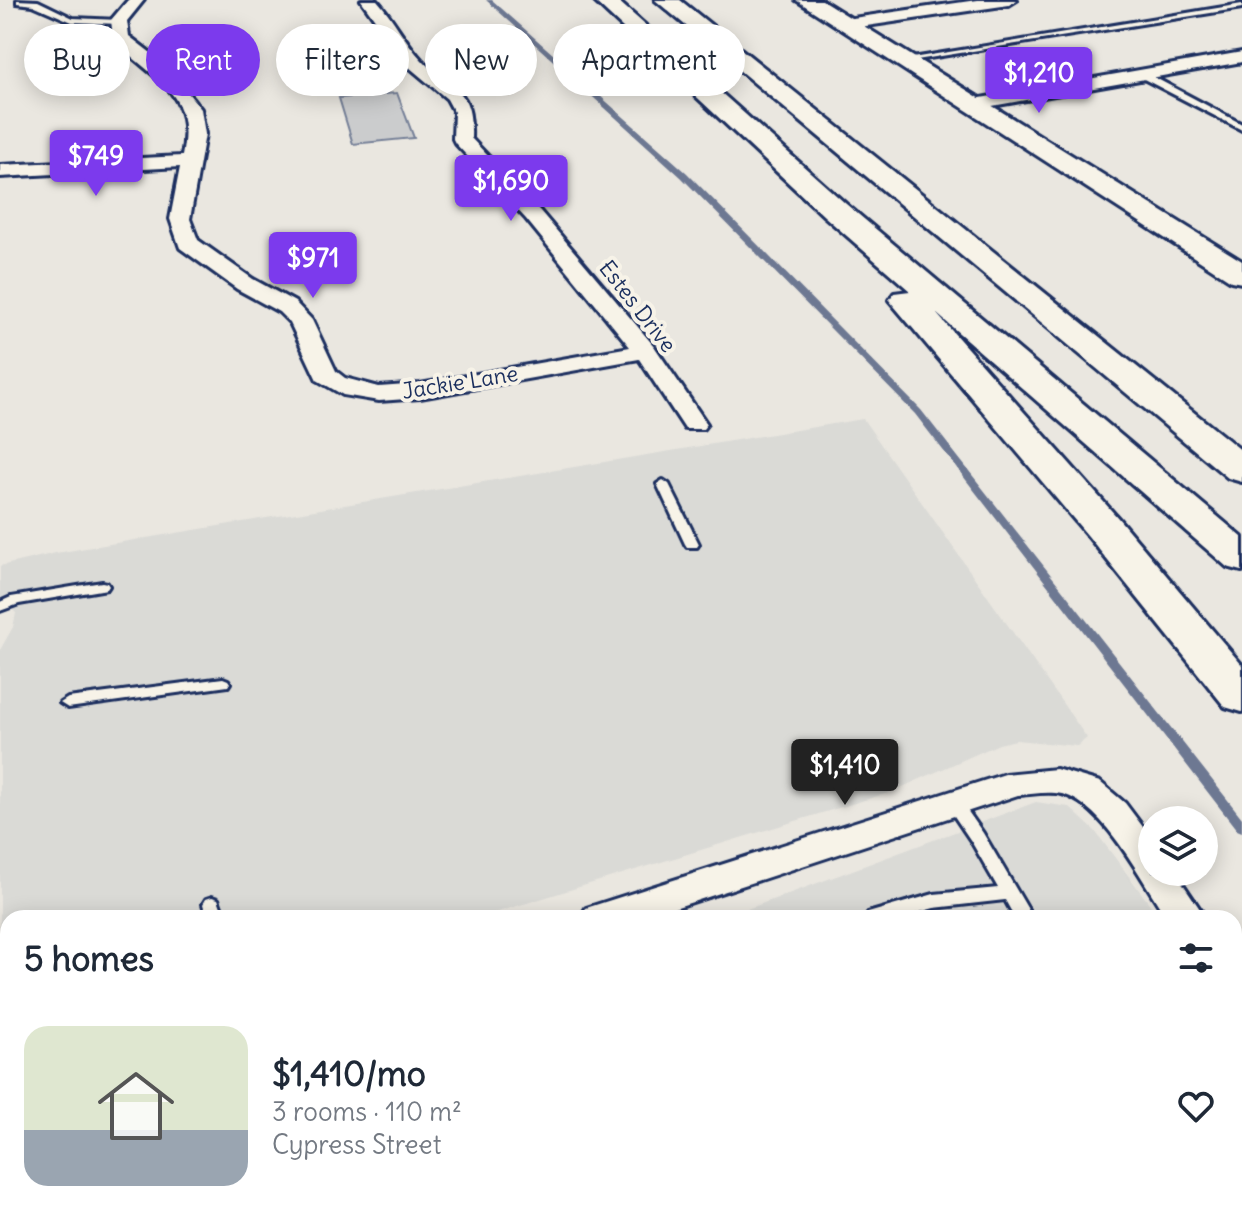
<!DOCTYPE html>
<html lang="en">
<head>
<meta charset="utf-8">
<style>
  :root { --surface:#fff; --page:#f2f2f3; --text:#1f2937; --muted:#747a83; --accent:#7c3aed }
  body { margin:0; font-family:Delius,sans-serif; background:var(--page); color:var(--text); height:100vh; display:flex; flex-direction:column; font-size:30px; white-space:nowrap }
  * { box-sizing:border-box; margin:0 }
  p { font-size:26px; color:var(--muted) }
  .icon { flex:none; width:44px; height:44px; fill:none; stroke:currentColor; stroke-width:2; stroke-linecap:round; stroke-linejoin:round }
  .map { position:relative; flex:1; overflow:hidden }
  .sheet { position:absolute; left:0px; top:910px; width:1242px; height:314px; display:flex; flex-direction:column; background:var(--surface); border-radius:24px 24px 0 0; box-shadow:0 4px 20px #0003 }
  .sheet>* { flex:none }
  .banner { position:absolute; left:24px; top:24px; width:800px; height:72px; display:flex; gap:16px }
  .controls { position:absolute; left:1138px; top:806px; display:grid; gap:16px }
  .controls a { display:grid; place-items:center; width:80px; height:80px; border-radius:50%; background:var(--surface); box-shadow:0 4px 20px #0003; font-size:40px }
  .price { position:absolute; translate:-50% -68px; padding:0 18px; border-radius:8px; background:var(--accent); color:#fff; font-size:26px; line-height:52px; filter:drop-shadow(0 2px 4px #0008) }
  .price::after { content:''; position:absolute; left:50%; top:48px; width:24px; height:18px; margin-left:-12px; background:inherit; clip-path:polygon(0 0,100% 0,50% 100%) }
  .price.current { background:#222; color:#fff }
  ul { padding:0; list-style:none }
  li { display:flex; align-items:center; gap:24px; height:200px; padding:0 24px }
  li span { display:grid; place-items:center; flex:none; width:224px; height:160px; border-radius:24px; color:#555 }
  li>.icon { margin-inline-start:auto }
  span .icon { width:96px; height:96px; fill:#fffc; stroke-width:1 }
  li b { font-size:34px }
  h2 { display:flex; justify-content:space-between; align-items:center; height:96px; padding:0 24px; font-size:34px }
  .pill { padding:0 28px; border-radius:36px; background:var(--surface); box-shadow:0 4px 20px #0003; font-size:28px; line-height:72px }
  .pill.current { background:var(--accent); color:#fff }
  .map>svg:first-child { display:block }
  .built { fill:#dadad6 }
  .green { fill:#cbcccd; stroke:#737e96; stroke-width:2 }
  .lines { fill:none; stroke-linecap:round; stroke-linejoin:round }
  .stream { fill:#6d7892; fill-rule:evenodd }
  .lane-casing { stroke:#1b2f5e; stroke-width:6 }
  .street-casing { stroke:#1b2f5e; stroke-width:6 }
  .secondary-casing { stroke:#1b2f5e; stroke-width:6 }
  .highway-casing { stroke:#1b2f5e; stroke-width:6 }
  .lane { fill:#f7f3e8; fill-rule:evenodd }
  .street { fill:#f7f3e8; fill-rule:evenodd }
  .secondary { fill:#f7f3e8; fill-rule:evenodd }
  .highway { fill:#f7f3e8; fill-rule:evenodd }
  .wall { fill:#9da0a4; stroke:#1b2f5e; stroke-width:2 }
  .building { fill:#b6babf; stroke:#1b2f5e; stroke-width:2 }
  .labels { text-anchor:middle; stroke-width:8; stroke-linejoin:round; paint-order:stroke }
  .far-street-label { font-size:22px; fill:#1b2f5e; stroke:#f7f3e8 }
</style>
</head>
<body>
<div class="map">
<svg width="1242" height="1223" viewBox="0 0 1242 1223">
  <rect width="100%" height="100%" fill="#eae7e0"/>
  <filter id="ink" filterUnits="userSpaceOnUse"><feTurbulence type="fractalNoise" baseFrequency=".0125" numOctaves="2"/><feDisplacementMap in="SourceGraphic" scale="16" xChannelSelector="R" yChannelSelector="G"/><feConvolveMatrix kernelMatrix="1 2 1 2 8 2 1 2 1" color-interpolation-filters="sRGB"/></filter>
  <g filter="url(#ink)">
    <path class="built" d="M863,419L1087,738L1077,746L1016,740L999,744L891,792L478,918H8V1060L0,1061V650L13,627L16,613L0,597V566L56,553Z
      M1036,802L1069,807L1095,831L1160,918H723Z
      M1234,1016L1242,1027V1223H0V1167L8,1161V1216H1234Z"/>
    <path class="green" d="M397,93L414,138L353,144L339,98Z"/>
    <g class="lines">
      <path class="stream" d="M486,0H492L687,173L921,410L1242,818V832L1237,830L915,414L681,177Z"/>
      <g class="lane-casing">
        <path id="lane" d="M17,0L38,1L73,18L119,20L123,22L119,24L72,22L33,5L17,3Z
          M1242,4V8L904,62L900,60Z
          M1140,73H1146L1242,124V130L1140,77Z
          M663,480L669,484L699,544L697,547H687L685,544L657,484Z
          M102,582L107,583L109,586L107,589L19,604L0,611V602L11,597Z
          M223,678L228,680L230,683L228,686L68,708L60,703L68,698Z
          M954,798L960,800L983,833L1033,918H1015L1005,900L934,908L898,918H865L868,913L934,894L998,888L971,841L946,804L948,800Z
          M212,897L218,899L225,918H207L203,904L206,899Z
          M105,1216H142L139,1223H102Z
          M1186,1216H1207L1210,1223H1189Z"/>
      </g>
      <g class="street-casing">
        <path id="street" d="M128,0H144L127,21L129,36L164,63L201,109L205,134L190,219L198,240L253,279L295,302L312,320L336,371L345,378L379,387L420,384L630,347L526,219L455,143L453,139L454,112L447,99L409,67L361,0H377C394,19 405,42 422,60C452,93 473,84 471,138L540,211L654,346L707,424L703,429H685L639,359L420,398L379,401L343,395L317,380L290,323L279,312L237,289L180,248L170,219L180,167L0,177V165L182,156C196,87 149,80 113,38L111,20Z
          M977,0H1017L1009,5L846,29L838,24L846,19Z
          M1242,52V62L975,109L966,104L975,99Z
          M1056,769L1100,782L1125,803L1152,839V872H1175L1206,918H1167C1143,883 1105,805 1062,794C1048,791 1033,794 1018,795L644,918H580L586,908L1005,774Z
          M1234,969L1242,972V1011L1234,1008Z
          M8,1087V1123L0,1126V1090Z"/>
      </g>
      <g class="secondary-casing">
        <path id="secondary" d="M796,0H822L1242,261V283L1231,281Z"/>
      </g>
      <g class="highway-casing">
        <path id="highway" d="M593,0H617L846,204L1242,537V571L1227,567L936,313L1118,518L1242,665V712L1225,707L1088,536L889,300L894,293L910,291L824,216Z
          M655,0H680L1242,451V482L1228,478Z"/>
      </g>
      <use href="#lane" class="lane"/>
      <use href="#street" class="street"/>
      <use href="#secondary" class="secondary"/>
      <use href="#highway" class="highway"/>
    </g>
    <path class="wall" d="M916,1216H1104L1102,1221L1103,1223H915Z"/>
    <path class="building" d="M927,1216H1099L1103,1223H931Z"/>
  </g>
  <g class="labels">
    <g class="far-street-label">
      <text transform="translate(638 306) rotate(52)" y="8">Estes Drive</text>
      <text transform="translate(460 382) rotate(-9)" y="8">Jackie Lane</text>
    </g>
  </g>
</svg>
<div class="controls">
<a><svg class="icon" aria-label="layers" viewBox="0 0 24 24"><path d="M12 4l9 5-9 5-9-5zM3 14l9 5 9-5"/></svg></a>
</div>
<b class="price" style="left:1039px;top:115px">$1,210</b>
<b class="price" style="left:96px;top:198px">$749</b>
<b class="price" style="left:511px;top:223px">$1,690</b>
<b class="price" style="left:313px;top:300px">$971</b>
<b class="price current" style="left:845px;top:807px">$1,410</b>
<div class="banner">
<a class="pill">Buy</a>
<a class="pill current">Rent</a>
<a class="pill">Filters</a>
<a class="pill">New</a>
<a class="pill">Apartment</a>
</div>
<section class="sheet">
<h2>5 homes<svg class="icon" aria-label="filters" viewBox="0 0 24 24"><path d="M4 7h16M4 17h16"/><circle cx="9" cy="7" r="2"/><circle cx="15" cy="17" r="2"/></svg></h2>
<ul>
<li><span style="background:linear-gradient(#dfe7d0 65%,#9aa5b1 0)"><svg class="icon" aria-label="home" viewBox="0 0 24 24"><path d="M3 11l9-7 9 7M6 9v11h12V9"/></svg></span><div><b>$1,410/mo</b><p>3 rooms · 110 m²</p><p>Cypress Street</p></div><svg class="icon" aria-label="heart" viewBox="0 0 24 24"><path d="M12 20l-8-8c-3-5 5-10 8-4 3-6 11-1 8 4z"/></svg></li>
</ul>
</section>
</div>
</body>
</html>
